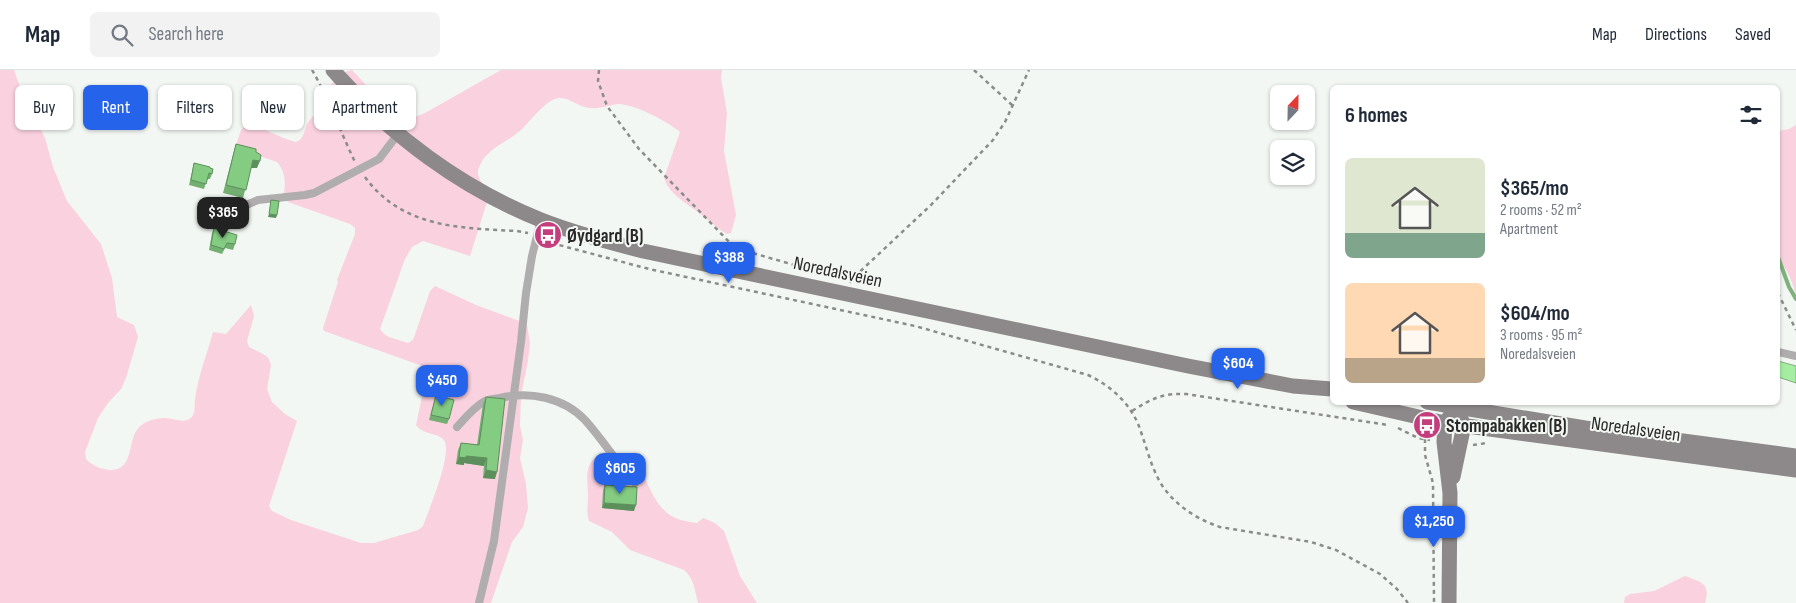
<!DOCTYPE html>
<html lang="en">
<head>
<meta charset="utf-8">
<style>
  :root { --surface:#fff; --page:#f2f2f3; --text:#1f2937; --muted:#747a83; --line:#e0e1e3; --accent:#2563eb }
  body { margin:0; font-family:"Sofia Sans Condensed",sans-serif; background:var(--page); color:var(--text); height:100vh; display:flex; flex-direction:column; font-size:19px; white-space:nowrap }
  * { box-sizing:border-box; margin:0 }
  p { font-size:16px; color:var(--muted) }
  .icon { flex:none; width:28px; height:28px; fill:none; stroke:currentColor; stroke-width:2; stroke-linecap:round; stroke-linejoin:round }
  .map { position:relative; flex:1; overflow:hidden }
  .panel { position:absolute; left:1330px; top:15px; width:450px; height:320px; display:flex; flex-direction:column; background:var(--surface); border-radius:8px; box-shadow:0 1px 4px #0004 }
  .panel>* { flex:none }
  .banner { position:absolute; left:15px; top:15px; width:475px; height:45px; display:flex; gap:10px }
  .needle { width:32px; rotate:22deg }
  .fabs { position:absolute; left:1270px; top:15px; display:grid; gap:10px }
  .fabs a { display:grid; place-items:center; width:45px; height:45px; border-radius:8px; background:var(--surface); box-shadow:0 1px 4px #0004; font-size:25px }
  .price { position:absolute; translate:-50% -42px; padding:0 11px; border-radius:10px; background:var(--accent); color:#fff; font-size:16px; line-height:32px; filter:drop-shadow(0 1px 2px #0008) }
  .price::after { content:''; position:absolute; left:50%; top:30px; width:15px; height:11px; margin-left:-8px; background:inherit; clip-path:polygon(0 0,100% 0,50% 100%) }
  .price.on { background:#222; color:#fff }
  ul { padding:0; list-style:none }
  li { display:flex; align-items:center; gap:15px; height:125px; padding:0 15px }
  li span { display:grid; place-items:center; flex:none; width:140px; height:100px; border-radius:8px; color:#555 }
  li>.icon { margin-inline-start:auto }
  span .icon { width:60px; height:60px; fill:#fffc; stroke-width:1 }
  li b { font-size:21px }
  h2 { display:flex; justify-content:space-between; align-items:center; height:60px; padding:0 15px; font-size:21px }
  .pill { padding:0 18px; border-radius:8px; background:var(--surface); box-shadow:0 1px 4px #0004; font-size:18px; line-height:45px }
  .pill.on { background:var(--accent); color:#fff }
  header { display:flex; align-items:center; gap:30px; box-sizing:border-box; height:70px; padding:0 25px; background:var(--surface); border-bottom:1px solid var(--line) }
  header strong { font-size:24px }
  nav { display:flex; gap:28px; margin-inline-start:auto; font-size:18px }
  .search { width:350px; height:45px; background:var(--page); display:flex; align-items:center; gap:12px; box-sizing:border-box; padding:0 18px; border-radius:8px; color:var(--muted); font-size:19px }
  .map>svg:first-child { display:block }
  .green { fill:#fad1df }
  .water { fill:#a5eda2; stroke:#80b27d }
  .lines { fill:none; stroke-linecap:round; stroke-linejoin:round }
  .stream { stroke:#80b27d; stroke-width:4 }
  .path { stroke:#8a8c8a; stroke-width:2.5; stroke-dasharray:4 4; stroke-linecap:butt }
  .lane { stroke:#afadad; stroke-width:8 }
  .secondary { stroke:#8d898b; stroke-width:15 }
  .wall { fill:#72af71 }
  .shaded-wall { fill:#5d8f5c }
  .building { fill:#85cc83; stroke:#5d8f5c }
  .labels { text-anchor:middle; stroke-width:4; stroke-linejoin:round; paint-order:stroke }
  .poi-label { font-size:19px; font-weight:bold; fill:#282928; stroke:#f3f7f3; text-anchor:start }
  .street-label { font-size:19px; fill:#282928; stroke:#f3f7f3 }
</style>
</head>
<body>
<header>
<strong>Map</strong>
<div class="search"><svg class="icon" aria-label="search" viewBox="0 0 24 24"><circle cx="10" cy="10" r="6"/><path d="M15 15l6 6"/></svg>Search here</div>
<nav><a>Map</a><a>Directions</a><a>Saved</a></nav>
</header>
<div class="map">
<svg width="1796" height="533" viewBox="0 0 1796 533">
  <rect width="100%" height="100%" fill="#f3f7f3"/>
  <path class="green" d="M0,0H14L23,25L45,68L53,97L67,131L101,174L112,208L117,247L134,255L138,267L126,308L121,319L108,333L98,348L85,382L86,389C93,396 100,399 110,400C137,401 125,364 143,354C149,350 158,348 165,348C173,348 184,354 191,348C196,343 194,335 195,329C198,307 207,284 213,262L226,264L251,235L254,246L247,271L249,277L265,285L269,289L271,295L267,319L272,332L285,344L297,351L269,436L272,441L291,450L361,473H374L418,460L423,456C428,442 455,379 443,369C435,362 423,365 416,355L428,298L324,261L323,258L338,212L337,210L355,164V158L350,154L288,132L283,127C286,114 286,103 277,92L235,78L241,60L245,56C262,55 279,68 296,72L301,69C304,64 305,59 307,54C309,50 314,46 317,42C325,27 332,3 352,0L395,46L407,50L425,43L501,0H722L721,8L727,43L724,81L736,145L731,163L727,164C718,159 712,153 704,147C691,135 669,126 664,108L680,62C667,51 634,34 618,34C609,35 600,39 591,38C580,38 569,27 559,28C546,29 531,51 521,60C510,70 495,75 485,87C482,90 479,97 478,101C477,111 489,118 488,129L470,186L423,171L412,177L405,189L380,259L384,264L389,267L408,273L413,270L430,221L435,216L476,235L522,252L527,255L530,273L528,291L521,325L520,356L523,370L520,388L526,414L528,438L523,457L512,472L491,533H0Z
    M1796,55V227C1793,213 1788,199 1778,190V61L1789,59Z
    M606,382C646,382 643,420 665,441C672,449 687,452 697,453L703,448L715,453L724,461L740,506L757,533H698C695,521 694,508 684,500L630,480L612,462L589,451C586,442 588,433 588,424C587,404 584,390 606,382Z
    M1685,506C1701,512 1711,513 1705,533H1624L1625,527L1630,524L1654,521Z"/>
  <path class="water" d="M1778,291L1796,296V313L1778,307Z"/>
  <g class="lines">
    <path class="stream" d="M1778,187L1789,217L1796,229"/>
    <path class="path" d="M312,0C329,29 340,61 355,92
      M599,0L598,11L607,36L639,79L735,178L826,204
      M974,0L1012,35
      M365,107C402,158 460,158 517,161L528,163
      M544,171L649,199L915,256L1088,305C1113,317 1133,336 1141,362C1147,379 1151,396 1160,412C1173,434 1196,449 1220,457L1311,472L1336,480L1380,504L1397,519L1408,533
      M850,213L851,210L931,135L993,70L1005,52L1029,0
      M1778,223L1796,260
      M1132,341C1151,329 1162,323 1186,324L1388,355
      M1398,358L1418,368L1430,370
      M1425,369V385L1433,413L1434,533
      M1473,375L1487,373"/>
    <path class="lane" d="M232,141L258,130L305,125L314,123L379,89L398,64
      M1778,282L1796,286
      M457,357C465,348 474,337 485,331C489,329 495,329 500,328C529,321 563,327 585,350C603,370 617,393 635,413
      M479,533L494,471L521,272L526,223L532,186L541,150"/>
    <path class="secondary" d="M333,0C390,65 461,118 541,150C574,163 608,172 643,181L1188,296L1293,316L1332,319
      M1353,332L1445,353L1796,400
      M1427,332L1585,358L1796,386
      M1453,407L1464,355L1460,347
      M1449,533L1450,423L1444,372L1445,353L1450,346"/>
  </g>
  <path class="wall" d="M236,74L256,82L257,98H251L243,128L223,123L234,81Z
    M194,93L210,98L212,104L210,109H207L204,119L189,115Z
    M214,158L235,174L233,180L225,178L222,184L209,180L212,163Z
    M457,299L464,301L461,313L454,310Z
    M436,325L449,349L447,354L429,350Z
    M486,327L495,409L483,408L484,396L464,393V395L456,394L458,380L461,373L477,375L483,334Z
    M605,415L634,441L602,438L603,420Z"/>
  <path class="shaded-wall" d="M253,90L260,91L257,98H251Z
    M269,144L277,145L276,148L268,147Z
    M466,386L487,388L484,396L464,393V395L456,394L459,387Z
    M486,400L497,402L495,409L483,408Z
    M604,433L636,435L634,441L602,438Z"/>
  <path class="building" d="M236,74L256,79V82L261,85L260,91L253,90L246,120L226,115Z
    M194,93L210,97V98L213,99L212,104L209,103L206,114L191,110Z
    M271,130L279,131L277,145L269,144Z
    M214,158L237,165L235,174L227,173L224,179L211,175Z
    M457,299L464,301L462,310L455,308Z
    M436,325L454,330L449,349L431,345Z
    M486,327L505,329L497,402L486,400L487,388L466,386V388L459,387L461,373L479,375Z
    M605,415L637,417L636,435L604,433Z"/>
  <defs>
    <g id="bus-disc" transform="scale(1.4375)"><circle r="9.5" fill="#c43d7c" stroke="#f3f7f3"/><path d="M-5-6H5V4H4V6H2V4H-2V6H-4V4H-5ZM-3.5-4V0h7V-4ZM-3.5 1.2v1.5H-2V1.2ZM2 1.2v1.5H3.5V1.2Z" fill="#fff"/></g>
  </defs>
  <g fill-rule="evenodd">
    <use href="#bus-disc" x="548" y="165"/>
    <use href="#bus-disc" x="1427" y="355"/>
  </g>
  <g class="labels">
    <g class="poi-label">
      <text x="567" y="172">Øydgard (B)</text>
      <text x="1446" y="362">Stompabakken (B)</text>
    </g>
    <g class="street-label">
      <text transform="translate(838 201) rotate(12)" y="7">Noredalsveien</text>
      <text transform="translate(1636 358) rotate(8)" y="7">Noredalsveien</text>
    </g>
  </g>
</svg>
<div class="fabs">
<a><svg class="needle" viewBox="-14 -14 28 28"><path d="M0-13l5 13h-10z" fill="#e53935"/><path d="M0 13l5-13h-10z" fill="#747a83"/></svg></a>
<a><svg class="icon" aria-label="layers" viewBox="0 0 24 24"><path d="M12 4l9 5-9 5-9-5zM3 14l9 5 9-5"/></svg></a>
</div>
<b class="price on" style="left:223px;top:169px">$365</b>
<b class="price" style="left:729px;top:214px">$388</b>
<b class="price" style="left:1238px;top:320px">$604</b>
<b class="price" style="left:442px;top:337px">$450</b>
<b class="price" style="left:620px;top:425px">$605</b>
<b class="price" style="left:1434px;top:478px">$1,250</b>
<div class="banner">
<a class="pill">Buy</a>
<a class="pill on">Rent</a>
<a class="pill">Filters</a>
<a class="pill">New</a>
<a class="pill">Apartment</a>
</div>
<section class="panel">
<h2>6 homes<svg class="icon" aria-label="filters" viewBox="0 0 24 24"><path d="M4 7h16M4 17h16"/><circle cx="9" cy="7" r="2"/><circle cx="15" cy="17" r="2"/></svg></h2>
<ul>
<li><span style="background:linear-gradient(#dfe7d0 75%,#7fa58c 0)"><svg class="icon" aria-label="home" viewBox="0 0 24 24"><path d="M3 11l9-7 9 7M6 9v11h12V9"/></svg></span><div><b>$365/mo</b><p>2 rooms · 52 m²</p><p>Apartment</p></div></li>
<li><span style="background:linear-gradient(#ffd9b3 75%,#b9a48a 0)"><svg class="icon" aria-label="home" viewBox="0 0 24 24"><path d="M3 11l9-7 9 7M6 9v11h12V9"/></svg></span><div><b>$604/mo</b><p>3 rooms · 95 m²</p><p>Noredalsveien</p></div></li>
</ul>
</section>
</div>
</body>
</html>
